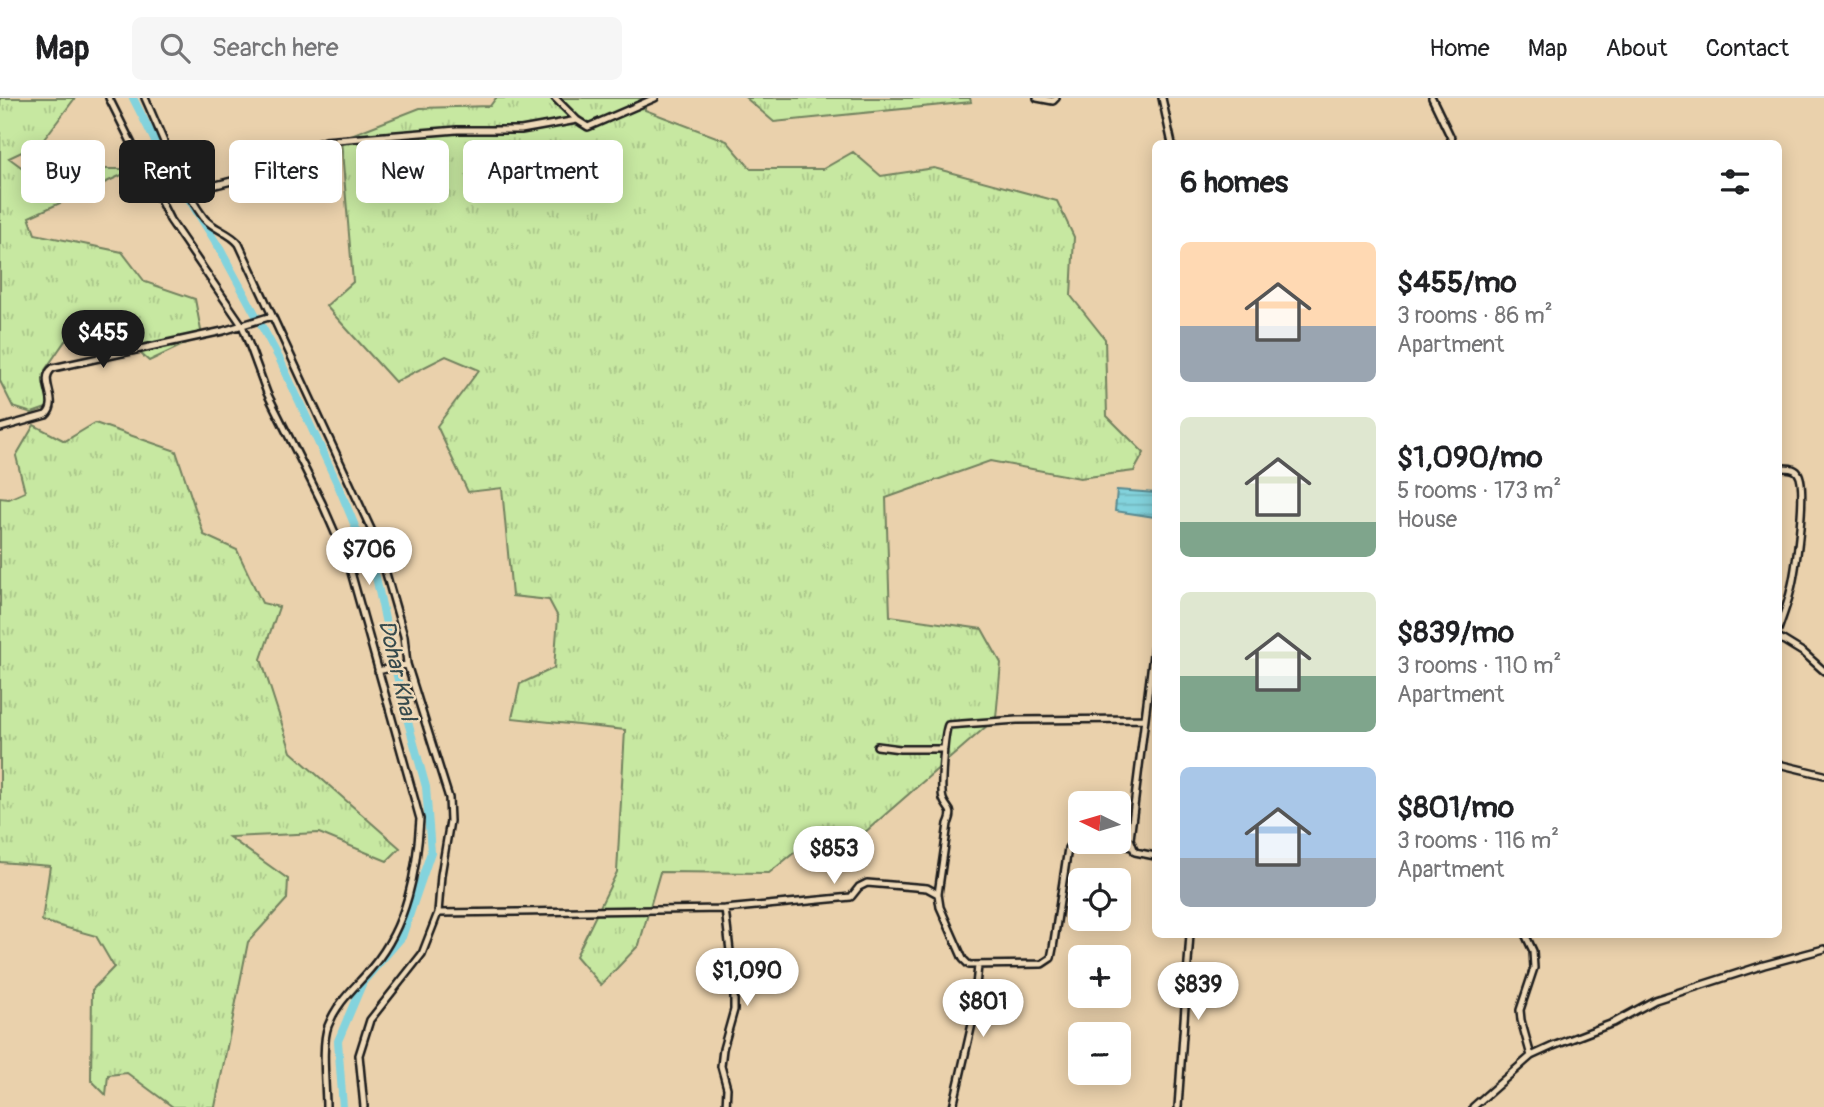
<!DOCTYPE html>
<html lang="en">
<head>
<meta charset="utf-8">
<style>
  :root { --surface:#fff; --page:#f6f6f6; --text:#202124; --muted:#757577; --line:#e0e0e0; --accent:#1c1c1c }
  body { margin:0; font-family:Pangolin,sans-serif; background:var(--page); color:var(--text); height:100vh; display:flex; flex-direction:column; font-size:26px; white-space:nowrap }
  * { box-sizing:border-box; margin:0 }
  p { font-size:23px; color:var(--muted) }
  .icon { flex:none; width:38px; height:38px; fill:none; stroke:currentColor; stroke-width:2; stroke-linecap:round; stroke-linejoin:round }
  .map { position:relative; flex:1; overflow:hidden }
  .drawer { position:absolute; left:1152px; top:42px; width:630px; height:798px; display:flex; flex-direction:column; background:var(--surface); border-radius:10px; box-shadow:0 4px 18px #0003 }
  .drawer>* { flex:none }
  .top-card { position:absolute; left:21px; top:42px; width:665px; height:63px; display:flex; gap:14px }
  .needle { width:46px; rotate:275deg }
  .buttons { position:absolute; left:1068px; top:693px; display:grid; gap:14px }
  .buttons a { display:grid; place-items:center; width:63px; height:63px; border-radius:10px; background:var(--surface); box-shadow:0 4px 18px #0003; font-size:35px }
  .price { position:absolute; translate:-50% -60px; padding:0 16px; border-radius:24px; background:#fff; color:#222; font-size:23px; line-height:46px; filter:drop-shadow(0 2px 4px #0008) }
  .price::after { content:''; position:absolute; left:50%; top:42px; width:21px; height:16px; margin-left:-10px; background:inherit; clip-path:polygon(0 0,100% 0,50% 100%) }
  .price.selected { background:var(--accent); color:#fff }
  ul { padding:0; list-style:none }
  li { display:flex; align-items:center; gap:21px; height:175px; padding:0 28px }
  li span { display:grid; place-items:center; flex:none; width:196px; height:140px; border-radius:10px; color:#555 }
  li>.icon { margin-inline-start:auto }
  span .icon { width:84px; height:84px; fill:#fffc; stroke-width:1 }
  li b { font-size:30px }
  h2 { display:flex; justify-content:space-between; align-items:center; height:84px; padding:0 28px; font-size:30px }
  .pill { padding:0 24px; border-radius:10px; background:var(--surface); box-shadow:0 4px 18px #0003; font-size:24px; line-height:63px }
  .pill.selected { background:var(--accent); color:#fff }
  header { display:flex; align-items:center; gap:42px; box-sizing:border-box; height:98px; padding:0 35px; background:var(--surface); border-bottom:2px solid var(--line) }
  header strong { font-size:33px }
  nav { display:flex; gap:38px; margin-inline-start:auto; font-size:24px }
  .search { width:490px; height:63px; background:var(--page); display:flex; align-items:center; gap:18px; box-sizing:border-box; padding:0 24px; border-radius:10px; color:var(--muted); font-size:26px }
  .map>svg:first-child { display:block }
  .grass { fill:url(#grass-tufts); stroke:#72825e; stroke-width:2 }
  .water { fill:url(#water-rules); stroke:#5a8a90; stroke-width:2 }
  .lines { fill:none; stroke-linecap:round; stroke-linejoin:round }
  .canal { stroke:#83d3dd; stroke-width:8 }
  .street-casing { stroke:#1c1c1c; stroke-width:10 }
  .street { stroke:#efdab9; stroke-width:5 }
  .labels { text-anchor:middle; stroke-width:5; stroke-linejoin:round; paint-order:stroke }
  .water-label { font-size:23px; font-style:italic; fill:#364a4c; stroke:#efdab9 }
</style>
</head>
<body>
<header>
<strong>Map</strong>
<div class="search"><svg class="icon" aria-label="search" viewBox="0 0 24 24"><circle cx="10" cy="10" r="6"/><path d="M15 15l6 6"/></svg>Search here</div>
<nav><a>Home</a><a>Map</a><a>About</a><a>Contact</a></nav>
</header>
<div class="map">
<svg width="1824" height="1009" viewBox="0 0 1824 1009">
  <defs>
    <pattern id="grass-tufts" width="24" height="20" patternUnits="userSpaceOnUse" patternTransform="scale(1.75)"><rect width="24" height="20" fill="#c7e8a1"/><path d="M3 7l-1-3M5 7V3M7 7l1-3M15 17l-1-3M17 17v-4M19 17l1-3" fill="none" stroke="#aac68a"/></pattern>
    <pattern id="water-rules" width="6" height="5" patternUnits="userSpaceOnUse" patternTransform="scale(1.75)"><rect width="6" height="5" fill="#83d3dd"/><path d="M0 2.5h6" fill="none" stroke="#71b5bd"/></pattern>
  </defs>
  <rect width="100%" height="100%" fill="#ead1ac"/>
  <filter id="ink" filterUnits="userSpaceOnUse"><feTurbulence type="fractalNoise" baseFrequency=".0143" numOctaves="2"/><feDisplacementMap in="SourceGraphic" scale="14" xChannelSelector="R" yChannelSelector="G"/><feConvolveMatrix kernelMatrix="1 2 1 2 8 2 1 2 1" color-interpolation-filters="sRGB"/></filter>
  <g filter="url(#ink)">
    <path class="grass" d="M0,0H75L41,45L9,60L24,71H135L29,119L35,136L122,154L145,184L195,201L202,238L149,263L121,238L65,243L45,272L49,309L32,315L13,309L0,283Z
      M496,0H644L645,12L727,43L751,71H823L853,54L881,78L934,70L1057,103L1074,139L1071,198L1105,241L1107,318L1144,355L1134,373L1080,380L990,363L886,400L890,518L982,531L1001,565L996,620L856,742L800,750L769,775L660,774L639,847L601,887L576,858L617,774L625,632L512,620L520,586L554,570L558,519L549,502L512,498L502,390L468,394L437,328L479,272L446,258L395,284L326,208L353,184L341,41L420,10L490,8Z
      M746,0H970L971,4L774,24Z
      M95,325L176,353L204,437L237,452L262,505L279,509L261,561L291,654L400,750L387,763L319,735L229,739L288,781L287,801L248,844L215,1009H173L127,975L108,977L106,997L91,982L92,892L114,869L96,838L42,823L50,768L0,764V400L9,401L25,394L16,358L34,327L65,343Z"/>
    <path class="water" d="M1117,392L1155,395V419L1115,413Z"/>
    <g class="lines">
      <path class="canal" d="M133,0L165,63L220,151L280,262L338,387L376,479L403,606L426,689L431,754L402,839L363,884L338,943L343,1009"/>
      <g class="street-casing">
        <path id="street" d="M109,0L170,122L242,227L267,295L322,405L349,467L420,721C417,773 407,827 373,868C357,888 338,902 328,928C321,947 326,988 326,1009
          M145,0C162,37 180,88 204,120C214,132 230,134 239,146L377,444L404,538L407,566L449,700L450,723L441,777L438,815L422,856L370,922L359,957L364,1009
          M555,0L577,22
          M1037,0L1053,3L1056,0
          M1162,0L1172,46
          M1432,0L1454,46
          M189,94L278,71L307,61L311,48L325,43L457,32H521L577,22L588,29L655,0
          M0,330L46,317C61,303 37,282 53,270L223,233L272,218
          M1778,370C1785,370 1794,369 1798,375C1808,389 1795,477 1790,495C1787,508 1782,520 1778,532
          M1778,539L1804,555L1824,573
          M1155,540L1130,741L1135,754L1155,758
          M378,573L407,566
          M877,648L900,651H944
          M1778,666L1824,677
          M1107,744L1132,749
          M938,796L948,726C955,710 947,713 943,701C940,692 944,636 948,627L1017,622L1143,621
          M725,811L734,887V912L723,951L721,968L727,990L726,1009
          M438,815L725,811L851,799L859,789L867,785L927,790L938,796L940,809L963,861L969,867L1042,866L1051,860L1053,850L1068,750L1075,741L1080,740
          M1525,836L1533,853L1534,870L1520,912L1521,922L1531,958
          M953,1009L972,926L978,868
          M1178,1009L1190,836
          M1473,1009L1531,958L1553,948L1613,925L1655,902L1764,867L1824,851"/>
      </g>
      <use href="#street" class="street"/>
    </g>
  </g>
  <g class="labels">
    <g class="water-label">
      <text transform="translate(398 572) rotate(77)" y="8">Dohar Khal</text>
    </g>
  </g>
</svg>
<div class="buttons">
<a><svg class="needle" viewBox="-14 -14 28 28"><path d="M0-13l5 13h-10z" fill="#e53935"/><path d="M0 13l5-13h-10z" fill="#757577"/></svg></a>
<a><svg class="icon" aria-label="locate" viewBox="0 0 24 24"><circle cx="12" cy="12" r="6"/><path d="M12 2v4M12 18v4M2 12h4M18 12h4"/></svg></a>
<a>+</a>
<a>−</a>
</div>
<b class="price selected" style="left:103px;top:272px">$455</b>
<b class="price" style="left:369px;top:489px">$706</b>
<b class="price" style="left:834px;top:788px">$853</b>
<b class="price" style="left:747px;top:910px">$1,090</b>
<b class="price" style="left:1198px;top:924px">$839</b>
<b class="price" style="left:983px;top:941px">$801</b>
<div class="top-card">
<a class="pill">Buy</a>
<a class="pill selected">Rent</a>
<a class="pill">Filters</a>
<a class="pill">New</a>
<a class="pill">Apartment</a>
</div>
<section class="drawer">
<h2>6 homes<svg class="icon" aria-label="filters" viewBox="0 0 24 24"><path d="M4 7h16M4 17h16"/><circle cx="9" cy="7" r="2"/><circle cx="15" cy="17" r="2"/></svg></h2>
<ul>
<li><span style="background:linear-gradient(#ffd9b3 60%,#9aa5b1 0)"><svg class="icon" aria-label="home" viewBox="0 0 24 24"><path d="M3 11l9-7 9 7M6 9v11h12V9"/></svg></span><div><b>$455/mo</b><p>3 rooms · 86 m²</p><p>Apartment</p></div></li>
<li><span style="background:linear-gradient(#dfe7d0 75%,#7fa58c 0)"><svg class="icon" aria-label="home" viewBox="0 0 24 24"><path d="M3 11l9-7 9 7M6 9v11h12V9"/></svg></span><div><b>$1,090/mo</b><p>5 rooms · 173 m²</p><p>House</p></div></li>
<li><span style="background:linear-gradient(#dfe7d0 60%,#7fa58c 0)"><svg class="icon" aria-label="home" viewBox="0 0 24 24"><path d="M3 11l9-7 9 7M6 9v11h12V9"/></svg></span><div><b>$839/mo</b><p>3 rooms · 110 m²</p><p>Apartment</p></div></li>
<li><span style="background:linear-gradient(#a9c7e8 65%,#9aa5b1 0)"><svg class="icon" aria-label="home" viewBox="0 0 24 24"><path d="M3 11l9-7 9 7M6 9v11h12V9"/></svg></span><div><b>$801/mo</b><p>3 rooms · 116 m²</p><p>Apartment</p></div></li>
</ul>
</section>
</div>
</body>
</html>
